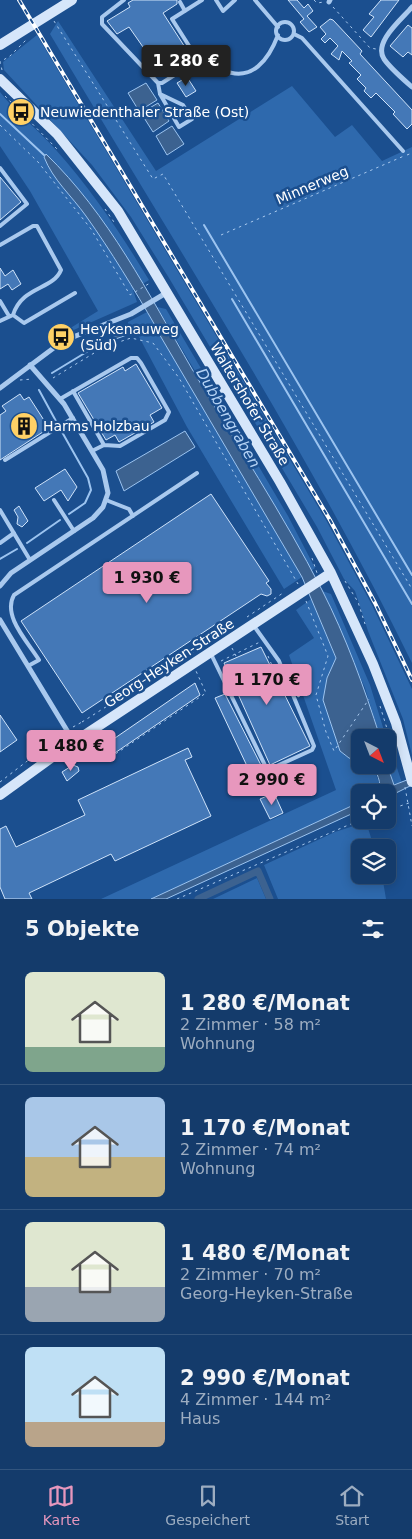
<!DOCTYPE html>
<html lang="de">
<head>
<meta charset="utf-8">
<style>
  :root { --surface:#143b6b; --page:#1d4271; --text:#f1f3f6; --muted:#9dadc1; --line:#33557e; --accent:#e797bd }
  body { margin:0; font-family:"DejaVu Sans",sans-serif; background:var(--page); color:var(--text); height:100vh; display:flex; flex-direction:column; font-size:19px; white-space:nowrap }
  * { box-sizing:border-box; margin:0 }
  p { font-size:16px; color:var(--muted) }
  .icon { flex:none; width:28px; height:28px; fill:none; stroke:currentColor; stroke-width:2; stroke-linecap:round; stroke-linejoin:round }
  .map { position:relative; height:899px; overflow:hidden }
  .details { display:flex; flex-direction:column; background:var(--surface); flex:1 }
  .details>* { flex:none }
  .needle { width:32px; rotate:138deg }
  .controls { position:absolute; left:351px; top:729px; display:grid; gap:10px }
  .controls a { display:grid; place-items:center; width:45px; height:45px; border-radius:8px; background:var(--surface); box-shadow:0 2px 12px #0003,0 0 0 1px var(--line); font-size:25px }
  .price { position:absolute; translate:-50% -42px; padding:0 11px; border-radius:5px; background:var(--accent); color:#111; font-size:16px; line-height:32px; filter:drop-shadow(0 1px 2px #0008) }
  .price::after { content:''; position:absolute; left:50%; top:30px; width:15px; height:11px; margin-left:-8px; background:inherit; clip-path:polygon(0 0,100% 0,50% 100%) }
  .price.active { background:#222; color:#fff }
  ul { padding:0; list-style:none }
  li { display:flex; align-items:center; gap:15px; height:125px; padding:0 25px }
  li+li { border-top:1px solid var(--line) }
  li span { display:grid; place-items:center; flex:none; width:140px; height:100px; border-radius:8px; color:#555 }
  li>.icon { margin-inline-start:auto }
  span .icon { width:60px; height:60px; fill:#fffc; stroke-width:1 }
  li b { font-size:21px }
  h2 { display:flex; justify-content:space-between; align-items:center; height:60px; padding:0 25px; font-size:21px }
  .tabs { display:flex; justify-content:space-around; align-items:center; height:70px; border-top:1px solid var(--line); background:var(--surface); font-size:14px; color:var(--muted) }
  .tabs a { display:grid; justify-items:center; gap:2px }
  .tabs .active { color:var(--accent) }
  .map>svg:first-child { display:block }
  .green { fill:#2e69ad }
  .water { fill:#3c6290; stroke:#9cc4f0 }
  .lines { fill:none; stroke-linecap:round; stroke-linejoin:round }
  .stream { stroke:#9cc4f0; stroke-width:2 }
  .canal { stroke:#3c6290; stroke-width:7 }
  .building { fill:#4478b7; stroke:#cfe3fa }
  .path { stroke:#a9c9ee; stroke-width:1; stroke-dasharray:2.5 4; stroke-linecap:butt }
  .lane { stroke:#a9c9ee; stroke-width:4 }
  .street { stroke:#a9c9ee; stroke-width:5 }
  .secondary { stroke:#d6e6fa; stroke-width:10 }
  .rail-casing { stroke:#fff; stroke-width:4 }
  .rail { stroke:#1b4f8f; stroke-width:2; stroke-dasharray:5.5; stroke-linecap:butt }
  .labels { text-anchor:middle; stroke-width:5; stroke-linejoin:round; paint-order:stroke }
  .poi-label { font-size:14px; fill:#fff; stroke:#1b4f8f; text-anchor:start }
  .street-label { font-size:14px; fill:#fff; stroke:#1b4f8f }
  .water-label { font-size:15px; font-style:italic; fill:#b5d3f5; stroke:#1b4f8f }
</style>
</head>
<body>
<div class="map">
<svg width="412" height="899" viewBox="0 0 412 899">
  <rect width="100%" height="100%" fill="#1b4f8f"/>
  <path class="green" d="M58,21L156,171L292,86L335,137L352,125L382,161L412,147V663C306,446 173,242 50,34Z
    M37,35L326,520L372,605L412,689V755L403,719L368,631L355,591L344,579L317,527L169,278L131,217L92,165L4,70L3,62Z
    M0,92C17,114 38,129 56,150C92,190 121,234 149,280L133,290L137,302L51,340L98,311L30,191L0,146Z
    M157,307L166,309L288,516L315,568L311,571L266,491Z
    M147,312L156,327L128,330V322Z
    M158,331L302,577L284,589L187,427L137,333Z
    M322,591L331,594L370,685L386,737H380L365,688Z
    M311,599L336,659L327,678L349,758L360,762V765L373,766L381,788L379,792H360V802L151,899H101L336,790L289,655L314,638L296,610Z
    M388,741L402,783L397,785L392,783L387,765Z
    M366,822L374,847L360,848V875H382L386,899H278L264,865L335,832Z
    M257,878L266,899H213Z"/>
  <path class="water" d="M146,83L157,100L139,111L128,93Z
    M158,103L169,121L153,132L141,113Z
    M172,126L184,144L167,155L156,136Z
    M46,154C109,215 148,293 192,369C235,442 283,514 322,590C346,637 364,687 380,737L360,738V762L349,758L340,751L323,700L327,678L336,658L302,577L158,332L130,334L98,345L128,330L156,327C134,289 111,251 86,216C71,195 53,180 44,157Z
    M185,431L195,447L124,491L116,471Z
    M370,765H387L394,785L412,778V785L388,797V792H379C382,784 377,770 370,765Z
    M360,802V810L166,899H151Z"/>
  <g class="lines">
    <path class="stream" d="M0,114L44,155
      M204,225L412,575
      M232,299L412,604
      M52,373L98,345
      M39,390L57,423
      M62,432L88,478L91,490L85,503L69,514
      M27,543L60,520
      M0,559L17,549"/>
    <path class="canal" d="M198,899L258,871L270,899"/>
  </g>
  <path class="building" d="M133,0H177V4L163,13L190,55L168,69L164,63L157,67L129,27L117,34L107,21L130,7L128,3Z
    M288,0H297L304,8L308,4L313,11L307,16L317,27L309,32L300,22L304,19Z
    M381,0H399L371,37L363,30L374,17L369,14Z
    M330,19L333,20L362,51L360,54L412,110V124L407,129L393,114L395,112L376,93L371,98L364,91L366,88L357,79L361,75L349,63L352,61L342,51L339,60L331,54L338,46L330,38L325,43L321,39L326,34L320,27Z
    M408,25L412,28V55L408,52L403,57L390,46Z
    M187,77L196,91L186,97L177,83Z
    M0,177L21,202L0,220Z
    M0,268L5,276L13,270L21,284L12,290L8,284L0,289Z
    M136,364L162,408L150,415L154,422L119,442L115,435L106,440L78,393L123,367L125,371Z
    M20,394L24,400L29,397L49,428L0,460V415L6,411L2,406Z
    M65,469L77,487L68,501L61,490L44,501L35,488Z
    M211,494L269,581L266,583L271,589V594L267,596L261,594L82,713L21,621Z
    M19,506L28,521L22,527L17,524L18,517L14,510Z
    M261,647L310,746L270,765L224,663Z
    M294,666L303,694L298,697L287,670Z
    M195,683L200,695L106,759L99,749Z
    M225,694L267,777L255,783L215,698Z
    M0,715L17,740L0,752Z
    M188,748L192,757L185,760L211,816L115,861L111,854L29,893L32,899H5L0,887V829L6,826L16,847L85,815L78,800Z
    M73,765L78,767L79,771L67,781L62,772Z
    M274,793L283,813L270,819L260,799Z"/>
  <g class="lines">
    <path class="path" d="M314,0L317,3L324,2
      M333,7L370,48L376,49
      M54,21L153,179L163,174L412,589
      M2,70L0,62L10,56L28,38
      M5,96L59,151
      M0,125L38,162L91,229L130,295L150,283
      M407,155L412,153
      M105,209L116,225
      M221,235L404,156
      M53,378L104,347L131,338L153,343L179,378L298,584
      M20,380L33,379
      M312,558L317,573
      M345,581L358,602L365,624
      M306,601L328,656L316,695L326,732L334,751L369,699
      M247,617L283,593
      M232,648L237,658
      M268,656L276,675
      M221,661L260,642
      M264,680L278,674
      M380,706L393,748
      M82,722L212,640
      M73,727L82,722L83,724
      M64,760L73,754
      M105,761L206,693L196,671
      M0,782L61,735
      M405,787L412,826
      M388,810L412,802
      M177,899L360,820"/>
    <path class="lane" d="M124,0L102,17V24L158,83H162L198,60L172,19L202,0
      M216,0L223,11L235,0
      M255,0L278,27
      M180,2L185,11
      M276 31a9 9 0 1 1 18 0a9 9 0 1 1-18 0Z
      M294,34L302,38L403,151
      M198,60C208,60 214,66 223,70C252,83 269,59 278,35
      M158,83L160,94L179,127L192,119L183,105L160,94
      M0,168L27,204L0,226
      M0,245L33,226H37L61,270C53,290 22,286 13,315
      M0,301L9,316
      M0,321L13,315L24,323L75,293
      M73,391L104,445
      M60,399L131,358H137L141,363L169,412L165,420L120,446L104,445L92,451
      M5,460L73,418
      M54,500L74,531
      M106,500L129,509L133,516
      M0,510L30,560
      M0,543L14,533
      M254,626L279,661L314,746L312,750L268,770
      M211,654L276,788
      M28,666L39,660C28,642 2,616 14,595L197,473"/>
    <path class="street" d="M329,2L330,0
      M412,7C402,19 373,42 384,59C391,69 403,79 412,87
      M0,388L63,341L131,314L166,293
      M0,586L11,573L93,518L103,507L108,493L103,470L64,404L30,365
      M0,620L74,742"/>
    <path class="secondary" d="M0,45L72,0
      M0,79L57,134L118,211L280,482L331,573L373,664L396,723L412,782
      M0,795L62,750L331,573"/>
    <g class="rail-casing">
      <path id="rail" d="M19,0L330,520L375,603L412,680"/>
    </g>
    <use href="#rail" class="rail"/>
  </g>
  <defs>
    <g id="bus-disc" transform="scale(1.4375)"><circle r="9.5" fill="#ffd166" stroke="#1b4f8f"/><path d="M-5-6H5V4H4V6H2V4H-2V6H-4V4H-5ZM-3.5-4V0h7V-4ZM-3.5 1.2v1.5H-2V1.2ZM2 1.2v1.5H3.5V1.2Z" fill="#111"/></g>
    <g id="building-disc" transform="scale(1.4375)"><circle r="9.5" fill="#ffd166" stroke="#1b4f8f"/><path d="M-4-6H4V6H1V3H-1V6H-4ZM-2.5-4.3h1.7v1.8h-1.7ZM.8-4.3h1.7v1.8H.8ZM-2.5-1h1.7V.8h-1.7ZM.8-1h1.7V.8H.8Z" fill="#111"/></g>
  </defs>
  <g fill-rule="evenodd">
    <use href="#bus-disc" x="21" y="112"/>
    <use href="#bus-disc" x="61" y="337"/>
    <use href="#building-disc" x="24" y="426"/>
  </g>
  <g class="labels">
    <g class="poi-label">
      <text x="40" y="117">Neuwiedenthaler Straße (Ost)</text>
      <text x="80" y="334">Heykenauweg<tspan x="80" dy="16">(Süd)</tspan></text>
      <text x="43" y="431">Harms Holzbau</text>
    </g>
    <g class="street-label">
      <text transform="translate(312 185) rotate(-23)" y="5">Minnerweg</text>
      <text transform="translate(250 404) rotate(59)" y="5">Waltershofer Straße</text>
      <text transform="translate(169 663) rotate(-33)" y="5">Georg-Heyken-Straße</text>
    </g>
    <g class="water-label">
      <text transform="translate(228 418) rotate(60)" y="5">Dubbengraben</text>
    </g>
  </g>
</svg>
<div class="controls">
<a><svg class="needle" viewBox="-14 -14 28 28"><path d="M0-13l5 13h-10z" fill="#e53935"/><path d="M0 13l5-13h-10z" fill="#9dadc1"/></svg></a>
<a><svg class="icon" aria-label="locate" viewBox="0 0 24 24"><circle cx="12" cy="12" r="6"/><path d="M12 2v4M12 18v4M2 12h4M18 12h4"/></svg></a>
<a><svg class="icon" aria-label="layers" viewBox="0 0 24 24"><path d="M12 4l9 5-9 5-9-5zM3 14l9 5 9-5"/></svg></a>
</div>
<b class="price active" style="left:186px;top:87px">1 280 €</b>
<b class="price" style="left:147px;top:604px">1 930 €</b>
<b class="price" style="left:267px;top:706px">1 170 €</b>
<b class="price" style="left:71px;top:772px">1 480 €</b>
<b class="price" style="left:272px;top:806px">2 990 €</b>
</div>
<section class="details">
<h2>5 Objekte<svg class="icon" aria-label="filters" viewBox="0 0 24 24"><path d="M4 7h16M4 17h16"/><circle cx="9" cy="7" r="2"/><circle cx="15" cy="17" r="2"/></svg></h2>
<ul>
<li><span style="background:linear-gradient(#dfe7d0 75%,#7fa58c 0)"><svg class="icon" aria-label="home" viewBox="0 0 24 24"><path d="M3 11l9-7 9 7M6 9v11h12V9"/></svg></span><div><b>1 280 €/Monat</b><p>2 Zimmer · 58 m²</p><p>Wohnung</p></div></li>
<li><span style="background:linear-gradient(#a9c7e8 60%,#c2b280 0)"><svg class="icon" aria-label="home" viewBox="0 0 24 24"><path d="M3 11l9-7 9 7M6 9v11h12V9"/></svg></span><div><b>1 170 €/Monat</b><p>2 Zimmer · 74 m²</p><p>Wohnung</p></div></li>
<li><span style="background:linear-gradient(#dfe7d0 65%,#9aa5b1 0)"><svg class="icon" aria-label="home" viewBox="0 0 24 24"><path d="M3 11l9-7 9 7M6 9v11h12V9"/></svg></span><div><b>1 480 €/Monat</b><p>2 Zimmer · 70 m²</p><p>Georg-Heyken-Straße</p></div></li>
<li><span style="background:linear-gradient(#bfe0f5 75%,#b9a48a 0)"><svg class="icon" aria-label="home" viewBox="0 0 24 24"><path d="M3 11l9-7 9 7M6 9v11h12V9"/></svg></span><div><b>2 990 €/Monat</b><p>4 Zimmer · 144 m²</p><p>Haus</p></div></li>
</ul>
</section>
<nav class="tabs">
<a class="active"><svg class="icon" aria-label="map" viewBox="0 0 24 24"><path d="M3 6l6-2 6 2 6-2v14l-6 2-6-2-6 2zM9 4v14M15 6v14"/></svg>Karte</a>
<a><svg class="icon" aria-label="saved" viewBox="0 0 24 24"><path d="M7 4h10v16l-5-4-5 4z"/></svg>Gespeichert</a>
<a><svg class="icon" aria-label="home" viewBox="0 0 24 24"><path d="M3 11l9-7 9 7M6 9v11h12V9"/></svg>Start</a>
</nav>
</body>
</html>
